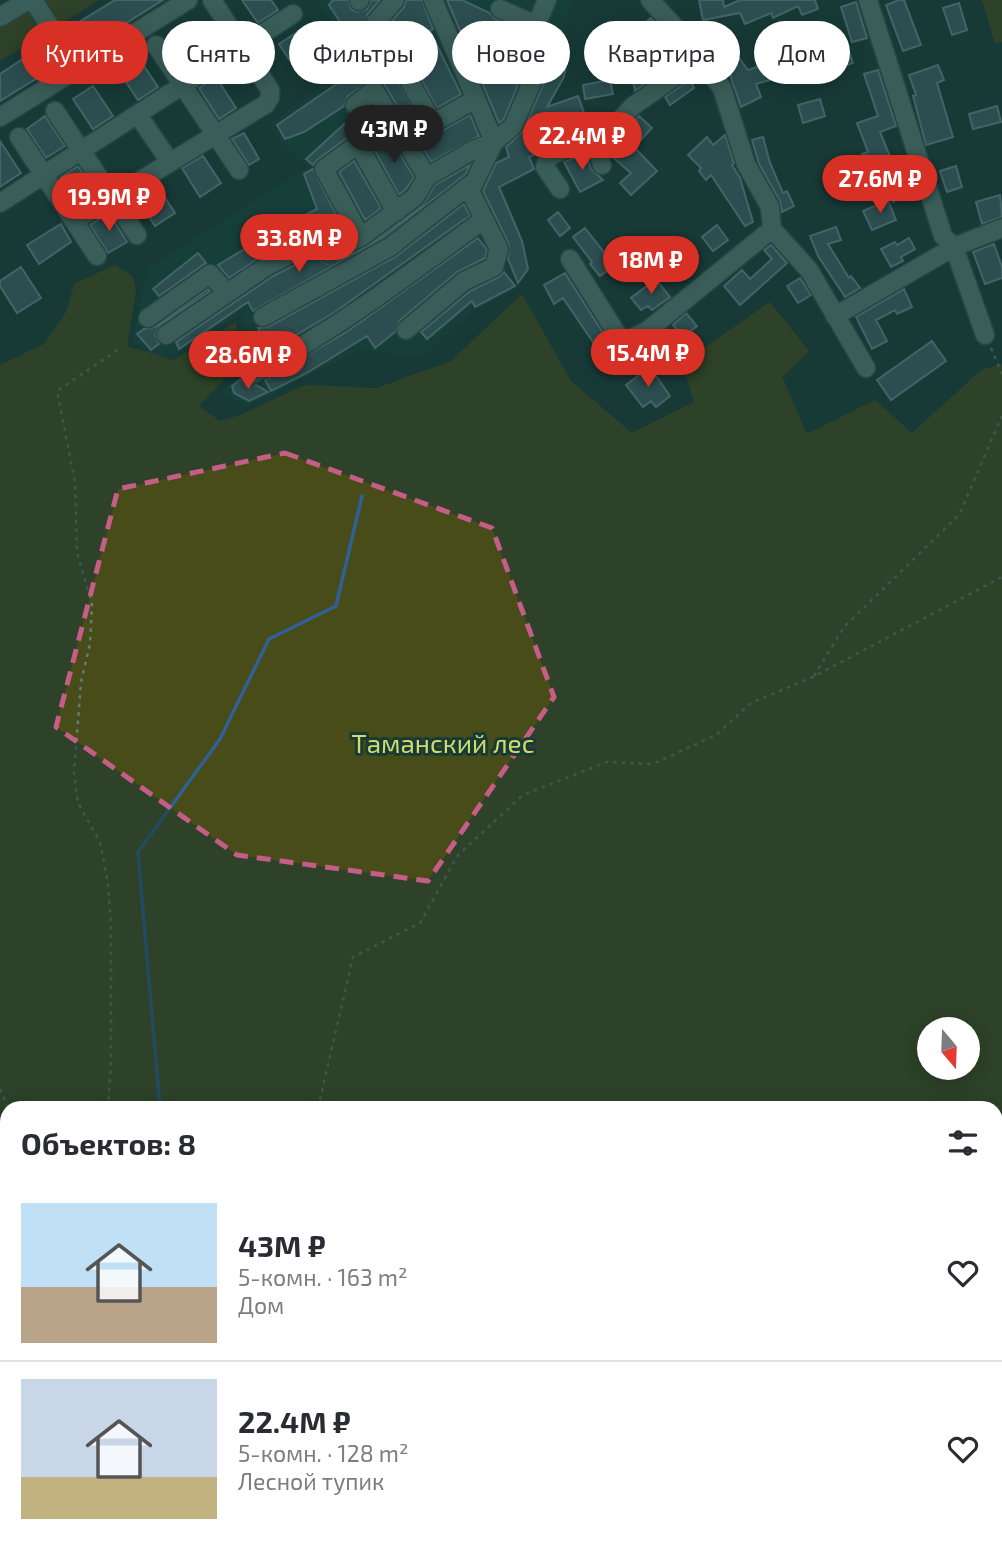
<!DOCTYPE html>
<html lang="ru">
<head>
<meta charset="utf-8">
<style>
  :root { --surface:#fff; --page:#f2f2f3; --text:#2b2b33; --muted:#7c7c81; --line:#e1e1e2; --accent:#d93025 }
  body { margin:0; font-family:"Exo 2",sans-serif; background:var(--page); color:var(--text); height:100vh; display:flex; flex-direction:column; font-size:26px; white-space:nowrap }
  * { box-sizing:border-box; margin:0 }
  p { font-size:23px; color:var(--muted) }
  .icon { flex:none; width:38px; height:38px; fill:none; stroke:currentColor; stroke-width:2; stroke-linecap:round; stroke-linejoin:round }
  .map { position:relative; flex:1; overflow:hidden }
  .details { position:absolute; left:0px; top:1101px; width:1003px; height:450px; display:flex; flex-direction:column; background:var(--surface); border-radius:21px 21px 0 0; box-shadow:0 4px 18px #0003 }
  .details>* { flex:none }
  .hud { position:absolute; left:21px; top:21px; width:961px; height:63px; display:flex; gap:14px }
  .needle { width:46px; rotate:161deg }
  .controls { position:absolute; left:917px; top:1017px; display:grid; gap:14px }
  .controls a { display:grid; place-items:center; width:63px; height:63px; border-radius:50%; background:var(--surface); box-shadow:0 4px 18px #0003; font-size:35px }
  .price { position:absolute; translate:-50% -60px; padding:0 16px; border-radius:24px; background:var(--accent); color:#fff; font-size:23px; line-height:46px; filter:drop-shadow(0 2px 4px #0008) }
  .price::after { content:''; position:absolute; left:50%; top:42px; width:21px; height:16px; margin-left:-10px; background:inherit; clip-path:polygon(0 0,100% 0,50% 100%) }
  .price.current { background:#222; color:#fff }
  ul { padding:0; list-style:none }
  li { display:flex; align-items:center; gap:21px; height:175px; padding:0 21px }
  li+li { border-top:2px solid var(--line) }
  li span { display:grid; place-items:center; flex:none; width:196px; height:140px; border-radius:0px; color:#555 }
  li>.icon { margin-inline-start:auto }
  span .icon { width:84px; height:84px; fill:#fffc; stroke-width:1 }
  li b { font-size:30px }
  h2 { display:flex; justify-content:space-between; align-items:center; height:84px; padding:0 21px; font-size:30px }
  .pill { padding:0 24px; border-radius:32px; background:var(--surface); box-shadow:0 4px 18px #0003; font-size:24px; line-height:63px }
  .pill.current { background:var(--accent); color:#fff }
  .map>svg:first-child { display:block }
  .built { fill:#16453f }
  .green { fill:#474c18; fill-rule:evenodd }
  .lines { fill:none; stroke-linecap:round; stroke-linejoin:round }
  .stream { stroke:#306097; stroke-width:3.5 }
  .river { stroke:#306097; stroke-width:23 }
  .building { fill:#456771; stroke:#7497a2; stroke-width:2 }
  .minor-casing { stroke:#395753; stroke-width:21 }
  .path { stroke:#607d78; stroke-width:2.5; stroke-dasharray:3.5 5; stroke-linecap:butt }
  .minor { stroke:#628781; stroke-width:18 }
  .marked { fill:none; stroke:#c55d87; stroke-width:5; stroke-dasharray:14 9; stroke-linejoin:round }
  .labels { text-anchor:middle; stroke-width:6; stroke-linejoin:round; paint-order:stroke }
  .park-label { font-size:26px; fill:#d0da6e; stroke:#183b36 }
</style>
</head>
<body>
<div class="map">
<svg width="1002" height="1549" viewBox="0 0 1002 1549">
  <rect width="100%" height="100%" fill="#183b36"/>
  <path class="built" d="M320,0H573L563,30L572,63L552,102L565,132L562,134L566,144L539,167L503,189L523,239L530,269L517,288L475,309L422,357L360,350L245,408L223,391L246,362L242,313L176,354H153L132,343L149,268L308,167L287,149L269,125L356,60L319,3Z"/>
  <path class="green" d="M32,0H99L0,61V20Z
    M982,0H1002V42L995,43Z
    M115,265L133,277L136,290L127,346L174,360L236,322L239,363L199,406L220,421L240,415L305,385L377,388L451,361L522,294L571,381L632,433L694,402L682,363L770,302L809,351L782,377L807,434L875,400L912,433L981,370L1002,364V1549H0V365L44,344L66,312L74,284ZM968,1029V1068H929V1029ZM7,1108H996V1544H7Z"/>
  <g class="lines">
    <path class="stream" d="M160,1108L138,852L220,739L269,639L336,606L362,496
      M0,1309L7,1351
      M31,1544V1549
      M181,1549L182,1544"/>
    <path class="river" d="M996,1333L1002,1331
      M352,1549L407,1544"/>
  </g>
  <path class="building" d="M115,0H163L80,52L71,43L66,30Z
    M242,0H271L278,10L258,23Z
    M333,0H348L351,9L357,12L367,9L371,0H380L367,15L366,27L427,132L438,133L470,115L479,136L431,162L384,84L374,79L348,96L344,106L304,132L285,139L277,125L367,63L329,5Z
    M406,0H422L433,29L430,31L461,94L437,108L390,23L404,7Z
    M447,0H462L490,13L495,19L537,36L539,39L530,59L510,27L499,26L494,31V41L518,85L504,119L499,123Z
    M699,0H723L724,7L740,0H815L818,9L802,15L798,6L773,18L771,13L745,24L740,13L703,20Z
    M899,0H904L921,45L903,51L886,5Z
    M856,2L867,38L852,42L841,7Z
    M959,3L967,30L952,35L943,8Z
    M651,18L677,51L679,50L684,56L635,91L628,55L647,51L632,33Z
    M185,28L204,58L186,70L166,40Z
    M299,31L319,61L299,74L279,44Z
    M47,43L57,53L60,64L0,101V74Z
    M846,43L853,63L830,71L823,51Z
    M561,44L568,55L564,77L547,107L578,96L589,127L582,130L575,124L579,131L543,147L537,154L529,157L534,169L499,187L522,241L528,269L518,283L508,259L509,244L483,191L496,163L509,157L506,147L523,131Z
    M731,47L748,70L769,63L774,79L756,84L761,97L741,107L730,75L717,57Z
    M138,57L158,87L138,100L118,70Z
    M938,65L944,80L937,83L953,137L926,145L913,96L916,95L909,75Z
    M878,70L896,126L880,132L891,159L868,169L862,154L868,152L857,123L878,116L864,74Z
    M697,75L691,81L694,88L670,105L665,97Z
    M216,77L236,108L219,119L199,88Z
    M610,80L613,94L585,99L583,85Z
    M93,86L113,116L93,129L73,99Z
    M820,99L825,116L803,123L798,105Z
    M997,106L1001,122L973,129L969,114Z
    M371,107L377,116L317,160L313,165L306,159L353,116L361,114Z
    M45,116L65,146L46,158L27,129Z
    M639,116L652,128L634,147L657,171L631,195L620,183L631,173L611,156L609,150Z
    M244,133L259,159L249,165L232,139Z
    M725,135L734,163L732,165L740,178L753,222L745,226L711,175L706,180L699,171L701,168L688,155L707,137L713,145Z
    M389,136L414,177L406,189L399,195L373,147Z
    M763,137L770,163L783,193L787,191L794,206L782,212L780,201L759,164L752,140Z
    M0,141L21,173L0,187Z
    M586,153L591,169L603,180L580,192L564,162Z
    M203,156L221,183L200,197L182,168Z
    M354,161L381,208L365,220L339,172Z
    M470,165L466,174L384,237L253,311L248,302L179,349L176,342L273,276L316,254L322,262L328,264L368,246L422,206L435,185Z
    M78,166L95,192L77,204L60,178Z
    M956,166L962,187L947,192L940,171Z
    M313,169L345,232L333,238L325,229H315L262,256L229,278L218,265L274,231L317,209L304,174Z
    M901,175L909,195L893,202L884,183Z
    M156,184L175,213L155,226L136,197Z
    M1000,195L1002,217L982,224L976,202Z
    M888,200L896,220L872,230L863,211Z
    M464,204L470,216L462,221L335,312L254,360L245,343L261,334L258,328L268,327L395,257Z
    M558,212L570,228L560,236L548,220Z
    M109,213L127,242L108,253L90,225Z
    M61,224L71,242L39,264L27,245Z
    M717,225L728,240L713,251L702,237Z
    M836,227L841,240L828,244L849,278L851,276L860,288L845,297L818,256L810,236Z
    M585,228L614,265L600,276L590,264L592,262L573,237Z
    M478,238L487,250L485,258L457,272L399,321L395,332L375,348L367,336L307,373L271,391L265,380L348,331Z
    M909,238L915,249L901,257L903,261L891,267L881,249L895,242L897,245Z
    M994,244L1002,267V278L985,284L973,252Z
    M771,245L787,263L740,305L724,286L742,270L750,279L772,259L764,250Z
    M198,253L206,263L159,296L153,289Z
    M21,267L41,298L17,313L0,286V281Z
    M504,272L515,286L475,307L472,301L427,339L421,332L470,291L499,277Z
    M565,273L612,347L601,354L563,298L554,304L544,285Z
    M800,278L811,295L798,303L787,286Z
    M656,279L670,297L652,310L648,306L641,310L631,298Z
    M208,289L210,291L159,326L155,335L159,344L151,350L137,334L144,329L155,327Z
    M904,289L912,307L897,314L895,310L876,320L887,341L872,349L856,317Z
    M686,313L697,326L683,337L673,325Z
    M932,341L946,361L891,400L877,380Z
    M650,367L670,396L656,407L651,401L643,407L626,385Z
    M241,379L246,385H256L268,392L249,401L234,393L232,386Z"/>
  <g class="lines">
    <g class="minor-casing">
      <path id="minor" d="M33,0L60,42
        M395,0L376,22L433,123L476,99L433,0
        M650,0L684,37L722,88L746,164L770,207L772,229L809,270L866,368
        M868,0L943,236L954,247L985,335
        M359,1L360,0
        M500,9L536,25L547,0
        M0,17L28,0
        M504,36L531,85
        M156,45L239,170
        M68,54L77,69
        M355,105L374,90L427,177L473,150L494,142L513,126L550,41
        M55,111L137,235
        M138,115L170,162
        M0,117L188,0
        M392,119L324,169L361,237L415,197L427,177
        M19,137L97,256
        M358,144L396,212
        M602,165L596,146L633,106L700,59
        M560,189L545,167L548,157L605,132
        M0,203L293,14
        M74,221L266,104L270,97V90L212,0
        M570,259L622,342L647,331L772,229
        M835,316L954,247L1002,228
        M263,317L390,247L475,181
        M148,318L210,274L227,293
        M406,330L464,281L494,267L499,249L470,191L494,142L476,99
        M166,335L267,266L320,239L328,253L361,237
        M251,375C334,331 409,275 484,219"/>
    </g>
    <path class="path" d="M991,348L1002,374
      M814,676L844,627L959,515L1002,416
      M0,1089L8,1108
      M108,1108L111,1062V927L108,884L100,842L78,803L74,773L81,682L90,644L92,605L77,552L75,482L57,391L122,347
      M318,1108L353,957L420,923L458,855L523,795L607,762L653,764L716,735L751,703L813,677L1002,577
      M996,1247L1002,1248
      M996,1321L1002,1322
      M996,1425L1002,1423
      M128,1544L129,1549
      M177,1544L178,1549
      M135,1549L151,1544
      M328,1549L334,1544
      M656,1549L669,1544"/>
    <use href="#minor" class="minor"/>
  </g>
  <path d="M0 0H1002V1549H0ZM285,453L492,528L554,697L428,881L237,855L56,727L118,489Z" fill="#183b36" fill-opacity=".55" fill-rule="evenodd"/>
  <path class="marked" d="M285,453L492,528L554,697L428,881L237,855L56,727L118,489Z"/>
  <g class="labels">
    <g class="park-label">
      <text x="443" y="753">Таманский лес</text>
    </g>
  </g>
</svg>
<div class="controls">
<a><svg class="needle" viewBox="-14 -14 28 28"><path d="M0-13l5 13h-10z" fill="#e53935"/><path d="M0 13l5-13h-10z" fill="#7c7c81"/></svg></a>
</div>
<b class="price current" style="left:394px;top:165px">43M ₽</b>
<b class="price" style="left:582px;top:172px">22.4M ₽</b>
<b class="price" style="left:880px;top:215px">27.6M ₽</b>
<b class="price" style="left:109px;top:233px">19.9M ₽</b>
<b class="price" style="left:299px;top:274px">33.8M ₽</b>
<b class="price" style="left:651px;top:296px">18M ₽</b>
<b class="price" style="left:648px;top:389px">15.4M ₽</b>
<b class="price" style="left:248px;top:391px">28.6M ₽</b>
<div class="hud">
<a class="pill current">Купить</a>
<a class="pill">Снять</a>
<a class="pill">Фильтры</a>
<a class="pill">Новое</a>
<a class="pill">Квартира</a>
<a class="pill">Дом</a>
</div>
<section class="details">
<h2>Объектов: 8<svg class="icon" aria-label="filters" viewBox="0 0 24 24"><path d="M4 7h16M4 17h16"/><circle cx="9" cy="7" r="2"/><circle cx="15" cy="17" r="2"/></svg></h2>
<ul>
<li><span style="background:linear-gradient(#bfe0f5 60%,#b9a48a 0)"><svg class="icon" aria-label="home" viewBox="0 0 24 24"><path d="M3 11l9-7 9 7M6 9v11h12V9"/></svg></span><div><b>43M ₽</b><p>5-комн. · 163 m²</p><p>Дом</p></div><svg class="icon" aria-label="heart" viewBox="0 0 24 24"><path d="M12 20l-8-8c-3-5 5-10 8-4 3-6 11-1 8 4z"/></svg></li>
<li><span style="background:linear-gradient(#c9d6e8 70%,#c2b280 0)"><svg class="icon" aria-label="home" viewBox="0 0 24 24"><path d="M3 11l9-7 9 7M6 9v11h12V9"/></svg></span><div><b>22.4M ₽</b><p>5-комн. · 128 m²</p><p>Лесной тупик</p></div><svg class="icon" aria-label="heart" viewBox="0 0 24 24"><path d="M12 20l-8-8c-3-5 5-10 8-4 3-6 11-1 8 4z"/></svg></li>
</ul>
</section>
</div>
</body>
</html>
